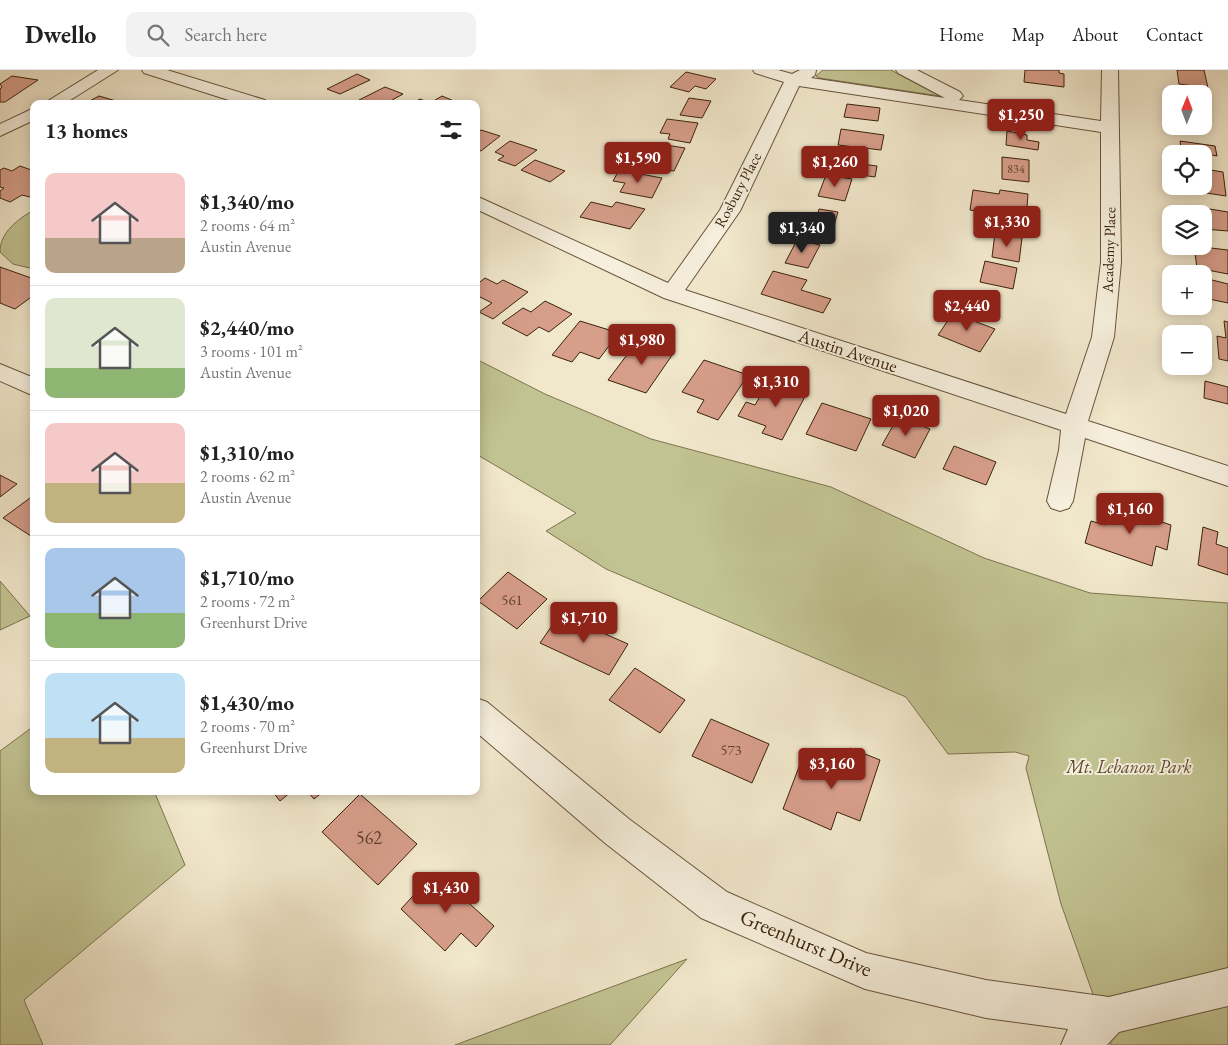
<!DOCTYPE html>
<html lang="en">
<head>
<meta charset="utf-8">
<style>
  :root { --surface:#fff; --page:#f2f2f2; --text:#222; --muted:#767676; --line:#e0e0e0; --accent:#8f2418 }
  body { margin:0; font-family:"EB Garamond",serif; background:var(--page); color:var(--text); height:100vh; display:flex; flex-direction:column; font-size:19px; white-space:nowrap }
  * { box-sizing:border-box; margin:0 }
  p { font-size:16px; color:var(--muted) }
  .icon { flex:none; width:28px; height:28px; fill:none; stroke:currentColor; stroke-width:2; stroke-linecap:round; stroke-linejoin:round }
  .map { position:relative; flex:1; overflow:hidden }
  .drawer { position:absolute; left:30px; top:30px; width:450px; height:695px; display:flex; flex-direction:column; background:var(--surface); border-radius:10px; box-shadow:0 2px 12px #0003 }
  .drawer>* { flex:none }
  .needle { width:32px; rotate:1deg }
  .tools { position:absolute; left:1162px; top:15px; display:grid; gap:10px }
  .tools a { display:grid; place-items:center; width:50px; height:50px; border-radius:10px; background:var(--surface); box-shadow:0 2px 12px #0003; font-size:25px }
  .price { position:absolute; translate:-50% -42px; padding:0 11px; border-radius:5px; background:var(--accent); color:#fff; font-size:16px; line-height:32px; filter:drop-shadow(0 1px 2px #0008) }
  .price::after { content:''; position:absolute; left:50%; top:30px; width:15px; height:11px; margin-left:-8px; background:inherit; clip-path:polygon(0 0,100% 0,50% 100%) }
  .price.active { background:#222; color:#fff }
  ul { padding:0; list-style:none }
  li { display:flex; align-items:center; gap:15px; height:125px; padding:0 15px }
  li+li { border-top:1px solid var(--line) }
  li span { display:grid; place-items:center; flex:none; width:140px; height:100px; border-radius:10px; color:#555 }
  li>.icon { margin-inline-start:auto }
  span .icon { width:60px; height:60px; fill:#fffc; stroke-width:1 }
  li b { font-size:21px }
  h2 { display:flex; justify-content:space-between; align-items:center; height:60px; padding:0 15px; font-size:21px }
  header { display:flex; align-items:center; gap:30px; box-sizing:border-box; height:70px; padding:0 25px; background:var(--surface); border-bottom:1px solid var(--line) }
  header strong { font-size:24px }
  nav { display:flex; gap:28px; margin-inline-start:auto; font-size:18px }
  .search { width:350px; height:45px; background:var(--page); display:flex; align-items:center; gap:12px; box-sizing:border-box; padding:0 18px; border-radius:10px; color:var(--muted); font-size:19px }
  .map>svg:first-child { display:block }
  .green { fill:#c2c392; stroke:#7e734e }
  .building { fill:#d79e8a; stroke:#3a230b }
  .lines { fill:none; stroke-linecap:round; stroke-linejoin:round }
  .minor-casing { stroke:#68543b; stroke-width:2 }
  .minor { fill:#f6efdd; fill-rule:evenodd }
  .labels { text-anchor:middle; stroke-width:4; stroke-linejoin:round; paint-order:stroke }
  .far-number-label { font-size:12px; fill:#61422b }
  .far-street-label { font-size:15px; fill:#3a230b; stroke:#f6efdd }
  .number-label { font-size:15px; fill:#61422b }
  .street-label { font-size:18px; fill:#3a230b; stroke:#f6efdd }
  .park-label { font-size:18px; font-style:italic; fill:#5c4b2d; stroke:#f6efdd }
  .near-number-label { font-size:18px; fill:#61422b }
  .near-street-label { font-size:21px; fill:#3a230b; stroke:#f6efdd }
</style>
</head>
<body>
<header>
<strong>Dwello</strong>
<div class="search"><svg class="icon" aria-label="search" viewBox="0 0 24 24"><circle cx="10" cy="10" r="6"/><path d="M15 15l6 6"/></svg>Search here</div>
<nav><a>Home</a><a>Map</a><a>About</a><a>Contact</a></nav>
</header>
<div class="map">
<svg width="1228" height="975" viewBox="0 0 1228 975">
  <rect width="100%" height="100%" fill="#f1e7cb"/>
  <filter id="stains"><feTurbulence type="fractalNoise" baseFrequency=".004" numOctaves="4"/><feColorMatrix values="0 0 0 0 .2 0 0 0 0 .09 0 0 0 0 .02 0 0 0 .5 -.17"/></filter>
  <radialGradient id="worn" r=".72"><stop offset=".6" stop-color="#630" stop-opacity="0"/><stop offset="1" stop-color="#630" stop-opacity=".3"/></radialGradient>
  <path class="green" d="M823,0H891L940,26L819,8L816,6Z
    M34,140V199L13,194L0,182C0,162 18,149 34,140Z
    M476,289L545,324L651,369L831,417L984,488L1090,523L1228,533V975H1111L1061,834L1026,698L1029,686L1015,682L948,684L906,627L606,499L546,461L576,443L476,384Z
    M0,511L30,546L0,560Z
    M34,656V721H154L185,795L24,930L43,975H0V681Z
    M687,889L610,975H455Z"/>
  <path class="building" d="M1025,0H1059V3L1064,4V17L1024,12Z
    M1177,0H1204L1208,18L1179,14Z
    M686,2L716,9L706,19L695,16L689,22L670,17Z
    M357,4L370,10L340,24L327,19Z
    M12,6L38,10L5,32H0V19L2,17L0,14Z
    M385,17L403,24L385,34H367L359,30Z
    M99,26L123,33L84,34Z
    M442,26L461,34H411L420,29L430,33Z
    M689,28L711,31L702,48L680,45Z
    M847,34L880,38L878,51L844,47Z
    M667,49L698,53L690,73L668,69L670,64L660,63Z
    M1204,50L1206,62L1179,59V56H1204Z
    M841,59L884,65L881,80L838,75Z
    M481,60L500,66L481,81L476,79V63Z
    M1007,61L1027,65V70L1039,72L1038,80L1006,75Z
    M510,71L537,80L515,96L498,90L504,86L495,82Z
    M1180,71L1215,76L1217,86L1206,84L1207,91H1204V84H1182Z
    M653,73L685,78L674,101L642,96Z
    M833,81L863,85L861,94L877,96L875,107L828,100Z
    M1002,87L1029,90V112L1002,109Z
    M535,90L565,101L550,112L521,100Z
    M20,96L34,101V128L22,125L10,132L0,128V121L4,118L0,117V100L4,98L12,101Z
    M1204,99L1223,102L1226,126L1187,120V116H1204Z
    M619,100L662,108L652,128L620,122L625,113L613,111Z
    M826,105L852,109L845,131L818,126Z
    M973,120L999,124L1000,120L1028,124L1026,150L970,140Z
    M591,132L612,137L616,132L645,139L630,159L580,147Z
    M1191,136L1228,142V161L1204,159V144H1192Z
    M819,139L838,142L832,162L806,158L810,146L817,147Z
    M995,163L1022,168L1019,192L992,187Z
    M797,170L820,175L808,198L785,193Z
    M1194,176L1228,180V204L1197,198Z
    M985,191L1017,198L1013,219L980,212Z
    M0,197L34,209V225L15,239L0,233Z
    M773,201L807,210L801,220L831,229L823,243L761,224Z
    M485,208L497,214L503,210L528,222L493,249L479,242L492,233L476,225V215Z
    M1204,208L1228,214V233L1204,228Z
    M545,231L572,244L549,262L539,257L527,266L502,253L523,238L531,242Z
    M953,243L995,259L980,282L938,265Z
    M580,251L619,263L599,289L580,282L572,292L552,285Z
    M1224,251L1228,252V291L1219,289L1217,266L1226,268Z
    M639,269L675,281L646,323L608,310Z
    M704,290L748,305L718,350L697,342L704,330L682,322Z
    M786,311L809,319L782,370L762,363L766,356L738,346L746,332L755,335L768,313L782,317Z
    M1205,311L1228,317V334L1204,328Z
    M822,333L871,349L856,381L806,364Z
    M898,347L930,359L915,388L882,375Z
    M954,376L996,392L986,415L943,399Z
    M0,405L17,414L0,427Z
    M34,425V468L3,448Z
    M1110,435L1171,455L1167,480L1156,476L1152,496L1085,473L1091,451L1105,455Z
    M1203,457L1218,462L1216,474L1228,478V505L1198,495Z
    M508,502L547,529L517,559L478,531Z
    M560,544L628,574L609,605L540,573Z
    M635,598L685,630L660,663L609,630Z
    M711,649L769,674L752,713L692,686Z
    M850,678L880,690L860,751L837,742L831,760L783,739L802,689L840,704Z
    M272,721H292L280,731Z
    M307,721H324L314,729Z
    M360,724L417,774L378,815L322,762Z
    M435,802L494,856L476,877L461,863L445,881L401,839Z"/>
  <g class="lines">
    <g class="minor-casing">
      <path id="minor" d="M98,0H118L64,34H43Z
        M142,0H167L265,30L267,34H241L144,3Z
        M753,0H778L792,4L800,0H816L815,5L811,8L945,28L898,3L896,0H917L960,22L963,26L959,30L1101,51L1102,0H1118L1121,192L1114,267L1088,351L1228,396V416L1085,368L1073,431L1069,438L1060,441L1051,438L1047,431L1059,380L1061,360L664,228L476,139V126L668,213L720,140L784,12L755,3ZM799,16L1101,62V192L1092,267L1066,344L685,220L740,141Z
        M34,38V50L0,66V54Z
        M0,294L34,308V326L0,311Z
        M476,628L487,632L629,749L727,822L866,883L986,910L1109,927L1228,898V936L1119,962L1107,975H1061L1068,959L986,948L865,919L701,848L605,773L476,662Z"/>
    </g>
    <use href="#minor" class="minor"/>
  </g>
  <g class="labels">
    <g class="far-number-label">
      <text x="1016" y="103">834</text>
    </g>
    <g class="far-street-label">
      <text transform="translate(738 120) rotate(-62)" y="5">Rosbury Place</text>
      <text transform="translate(1109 180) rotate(-88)" y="5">Academy Place</text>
    </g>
    <g class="number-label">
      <text x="512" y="535">561</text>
      <text x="731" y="685">573</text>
    </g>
    <g class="street-label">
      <text transform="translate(848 281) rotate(18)" y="6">Austin Avenue</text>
    </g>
    <g class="park-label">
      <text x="1129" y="703">Mt. Lebanon Park</text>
    </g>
    <g class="near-number-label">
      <text x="369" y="774">562</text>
    </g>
    <g class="near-street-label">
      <text transform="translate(806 873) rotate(23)" y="7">Greenhurst Drive</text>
    </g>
  </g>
  <rect width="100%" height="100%" filter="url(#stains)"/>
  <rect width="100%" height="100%" fill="url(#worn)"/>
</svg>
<div class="tools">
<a><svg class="needle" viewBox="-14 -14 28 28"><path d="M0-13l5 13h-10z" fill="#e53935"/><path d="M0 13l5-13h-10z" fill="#767676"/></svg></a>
<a><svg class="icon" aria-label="locate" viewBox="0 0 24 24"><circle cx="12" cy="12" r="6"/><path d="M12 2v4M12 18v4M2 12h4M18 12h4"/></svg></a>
<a><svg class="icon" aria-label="layers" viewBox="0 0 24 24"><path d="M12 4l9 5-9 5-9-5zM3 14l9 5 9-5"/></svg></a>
<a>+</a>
<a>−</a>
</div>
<b class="price" style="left:1021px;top:71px">$1,250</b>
<b class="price" style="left:638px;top:114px">$1,590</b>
<b class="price" style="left:835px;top:118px">$1,260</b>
<b class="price" style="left:1007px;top:178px">$1,330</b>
<b class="price active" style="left:802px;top:184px">$1,340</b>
<b class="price" style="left:967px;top:262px">$2,440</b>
<b class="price" style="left:642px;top:296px">$1,980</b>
<b class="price" style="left:776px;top:338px">$1,310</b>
<b class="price" style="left:906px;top:367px">$1,020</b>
<b class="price" style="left:1130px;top:465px">$1,160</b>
<b class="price" style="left:584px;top:574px">$1,710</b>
<b class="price" style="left:832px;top:720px">$3,160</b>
<b class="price" style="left:446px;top:844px">$1,430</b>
<section class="drawer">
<h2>13 homes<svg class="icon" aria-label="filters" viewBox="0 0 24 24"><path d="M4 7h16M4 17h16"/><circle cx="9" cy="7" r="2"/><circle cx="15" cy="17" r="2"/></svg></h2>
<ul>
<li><span style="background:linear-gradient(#f6c9c9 65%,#b9a48a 0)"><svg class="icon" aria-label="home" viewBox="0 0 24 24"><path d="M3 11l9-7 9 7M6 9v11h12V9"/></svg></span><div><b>$1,340/mo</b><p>2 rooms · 64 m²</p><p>Austin Avenue</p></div></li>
<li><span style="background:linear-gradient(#dfe7d0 70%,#8fb573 0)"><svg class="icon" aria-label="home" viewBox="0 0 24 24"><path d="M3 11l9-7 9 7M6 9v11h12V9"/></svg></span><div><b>$2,440/mo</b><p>3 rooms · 101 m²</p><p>Austin Avenue</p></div></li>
<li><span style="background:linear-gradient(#f6c9c9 60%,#c2b280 0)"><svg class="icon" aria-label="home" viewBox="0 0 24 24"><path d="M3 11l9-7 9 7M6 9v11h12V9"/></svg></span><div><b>$1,310/mo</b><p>2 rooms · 62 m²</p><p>Austin Avenue</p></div></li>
<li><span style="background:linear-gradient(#a9c7e8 65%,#8fb573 0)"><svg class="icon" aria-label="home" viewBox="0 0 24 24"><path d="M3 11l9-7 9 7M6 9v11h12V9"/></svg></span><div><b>$1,710/mo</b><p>2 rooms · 72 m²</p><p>Greenhurst Drive</p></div></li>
<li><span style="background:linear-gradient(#bfe0f5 65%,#c2b280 0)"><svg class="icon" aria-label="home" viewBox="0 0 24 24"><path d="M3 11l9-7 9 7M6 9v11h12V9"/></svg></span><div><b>$1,430/mo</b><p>2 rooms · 70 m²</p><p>Greenhurst Drive</p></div></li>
</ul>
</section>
</div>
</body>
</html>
